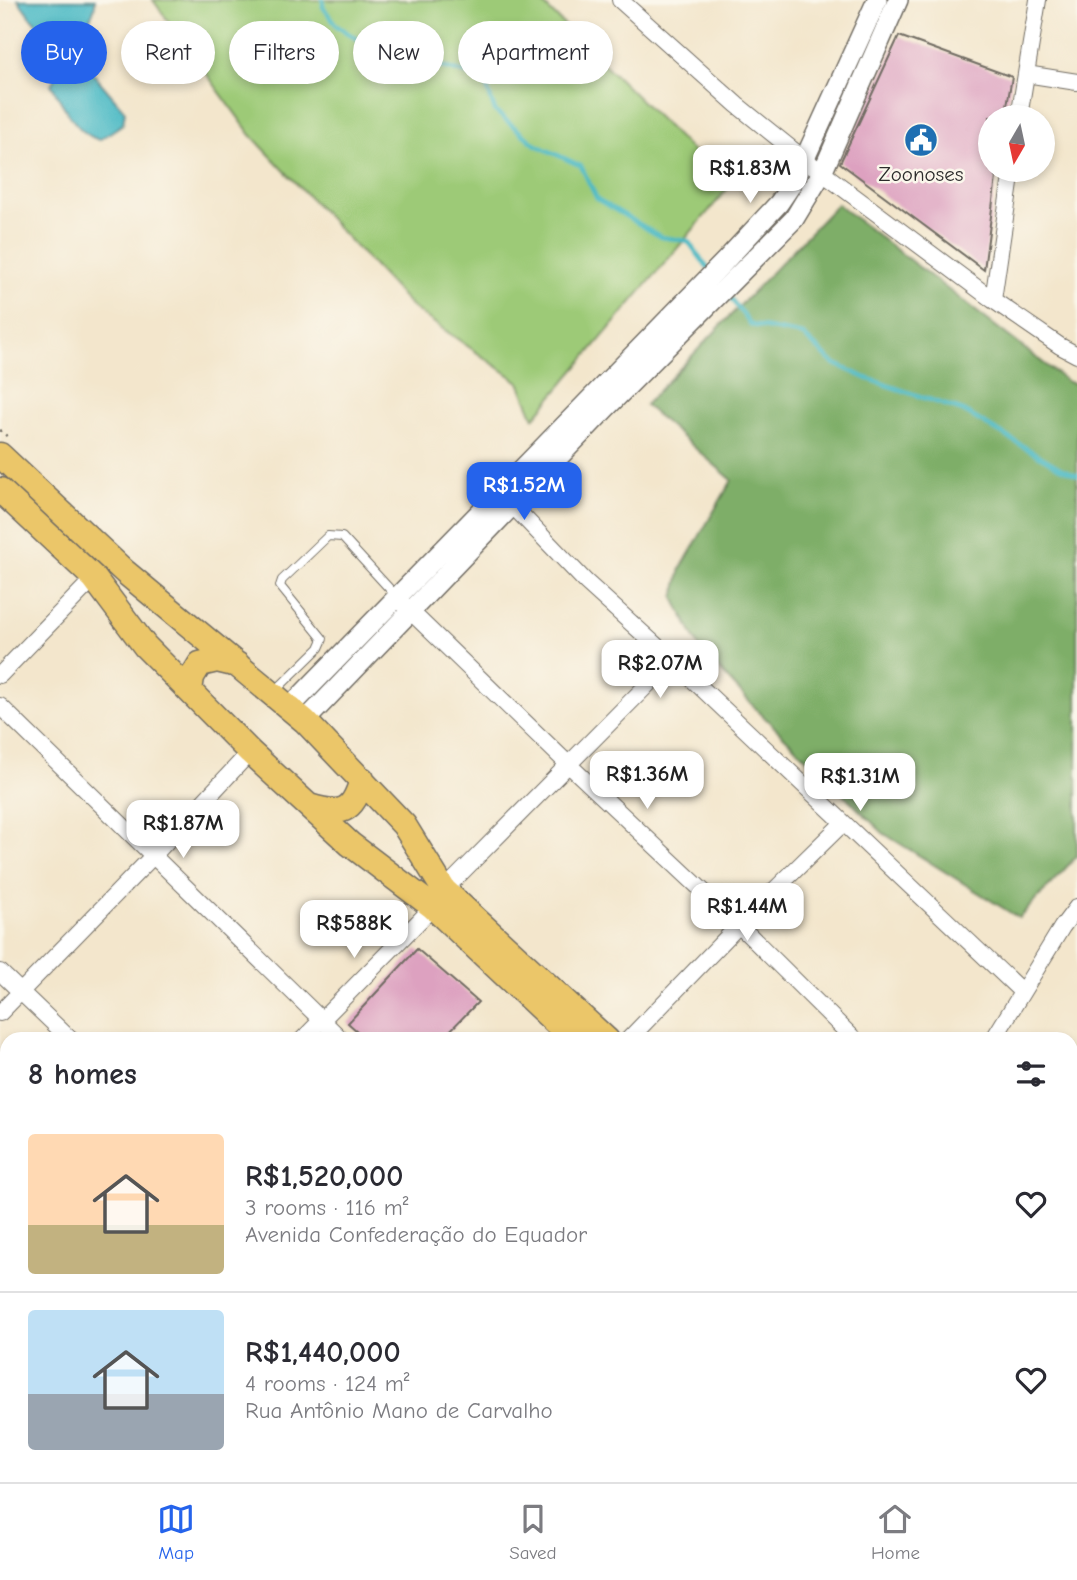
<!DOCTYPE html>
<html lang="en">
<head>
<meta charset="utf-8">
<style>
  :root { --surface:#fff; --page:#f7f7f7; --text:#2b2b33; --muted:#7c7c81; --line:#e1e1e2; --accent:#2563eb }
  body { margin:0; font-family:"Comic Neue",sans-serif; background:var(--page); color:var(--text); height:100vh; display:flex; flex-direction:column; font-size:26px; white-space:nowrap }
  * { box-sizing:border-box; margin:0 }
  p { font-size:23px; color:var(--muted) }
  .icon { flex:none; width:38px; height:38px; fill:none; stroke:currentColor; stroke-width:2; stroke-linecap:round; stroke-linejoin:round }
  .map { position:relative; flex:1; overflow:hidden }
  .side { position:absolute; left:0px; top:1032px; width:1078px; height:450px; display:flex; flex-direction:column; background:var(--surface); border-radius:21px 21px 0 0; box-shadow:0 4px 10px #0003 }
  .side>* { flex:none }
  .top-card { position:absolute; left:21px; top:21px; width:700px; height:63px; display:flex; gap:14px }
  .needle { width:46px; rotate:189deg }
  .buttons { position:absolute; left:978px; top:105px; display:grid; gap:14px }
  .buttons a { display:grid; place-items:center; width:77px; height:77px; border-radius:50%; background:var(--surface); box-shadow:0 4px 10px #0003; font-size:35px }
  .price { position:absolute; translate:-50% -60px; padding:0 16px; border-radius:14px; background:#fff; color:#222; font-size:23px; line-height:46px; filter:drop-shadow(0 2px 4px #0008) }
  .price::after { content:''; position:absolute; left:50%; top:42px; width:21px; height:16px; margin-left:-10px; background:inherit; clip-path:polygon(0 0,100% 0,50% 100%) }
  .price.active { background:var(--accent); color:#fff }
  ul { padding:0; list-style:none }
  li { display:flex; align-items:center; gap:21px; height:175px; padding:0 28px }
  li+li { border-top:2px solid var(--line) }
  li span { display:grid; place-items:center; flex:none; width:196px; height:140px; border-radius:7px; color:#555 }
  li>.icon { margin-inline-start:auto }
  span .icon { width:84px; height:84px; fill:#fffc; stroke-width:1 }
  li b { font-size:30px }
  h2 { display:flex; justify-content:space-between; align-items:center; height:84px; padding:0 28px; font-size:30px }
  .pill { padding:0 24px; border-radius:32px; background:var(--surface); box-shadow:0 4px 10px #0003; font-size:24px; line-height:63px }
  .pill.active { background:var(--accent); color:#fff }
  .tab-bar { display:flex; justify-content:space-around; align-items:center; height:98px; border-top:2px solid var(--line); background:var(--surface); font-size:19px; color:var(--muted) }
  .tab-bar a { display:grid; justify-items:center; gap:4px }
  .tab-bar .active { color:var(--accent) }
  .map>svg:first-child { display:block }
  .green { fill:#9dca77; stroke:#647a51; stroke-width:2 }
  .forest { fill:#7eae68; stroke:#546c4a; stroke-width:2 }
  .water { fill:#4cbac5; stroke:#3c7278; stroke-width:2 }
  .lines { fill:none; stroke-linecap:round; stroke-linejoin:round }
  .stream { stroke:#4cbac5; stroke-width:4.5 }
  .building { fill:#dda1c0 }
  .service-casing { stroke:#716c63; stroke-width:10 }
  .minor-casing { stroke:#716c63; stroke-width:18 }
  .tertiary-casing { stroke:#716c63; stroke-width:22 }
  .primary-casing { stroke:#716c63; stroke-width:27 }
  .path { stroke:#716c63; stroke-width:2.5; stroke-dasharray:2 5; stroke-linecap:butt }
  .service { stroke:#fff; stroke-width:8 }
  .minor { stroke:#fff; stroke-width:16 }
  .tertiary { stroke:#fff; stroke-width:19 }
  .primary { stroke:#ebc669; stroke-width:24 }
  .labels { text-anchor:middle; stroke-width:5; stroke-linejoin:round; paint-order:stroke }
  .poi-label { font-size:21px; fill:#2b2b2b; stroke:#fbf7ec }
</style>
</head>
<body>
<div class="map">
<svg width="1077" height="1482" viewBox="0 0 1077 1482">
  <rect width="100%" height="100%" fill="#fbf7ec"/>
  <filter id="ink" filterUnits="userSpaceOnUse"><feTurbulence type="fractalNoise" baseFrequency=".0143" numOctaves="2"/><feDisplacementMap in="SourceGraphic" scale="14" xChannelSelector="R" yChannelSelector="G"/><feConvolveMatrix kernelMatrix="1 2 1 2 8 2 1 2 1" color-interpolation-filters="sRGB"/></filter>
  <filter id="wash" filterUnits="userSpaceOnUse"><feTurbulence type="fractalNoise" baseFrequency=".00686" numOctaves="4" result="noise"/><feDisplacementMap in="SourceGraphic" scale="28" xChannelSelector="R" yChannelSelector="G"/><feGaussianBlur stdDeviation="1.57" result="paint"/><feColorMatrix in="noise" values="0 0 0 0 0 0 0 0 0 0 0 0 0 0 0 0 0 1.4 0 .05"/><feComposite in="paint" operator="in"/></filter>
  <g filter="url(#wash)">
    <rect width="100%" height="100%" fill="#f3e6cc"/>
    <path class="green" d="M153,0H539L729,187L534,418L519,382L413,308L251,135Z"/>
    <path class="forest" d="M837,204L1068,382L1077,384V856L1019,918L883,833L758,711L700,649L674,598L681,568L732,480L645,405Z"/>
    <path class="water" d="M18,0H95C96,24 66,48 44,31C34,24 26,10 18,0Z
      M79,57L125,111L123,124L99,140C75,133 63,104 51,84L64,68Z"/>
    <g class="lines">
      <path class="stream" d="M323,0V7L337,26L363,43L484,79L495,111L536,145L581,166L597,199L661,237L688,241L710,271
        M728,295L751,325L803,335L833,363L866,378L963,411L1060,468L1077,475"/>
    </g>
    <g id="blocks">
      <path class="building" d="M899,36L1012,77L1005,117H990V170H997L984,270L840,163Z
        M417,949L478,1002L441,1040H367L348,1023Z"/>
    </g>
  </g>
  <g filter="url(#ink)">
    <use href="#blocks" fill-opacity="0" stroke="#716c63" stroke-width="2"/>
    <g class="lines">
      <g class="service-casing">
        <path id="service" d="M275,691L319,648L323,639L280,586L282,580L328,536L342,537L397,597"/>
      </g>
      <g class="minor-casing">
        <path id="minor" d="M620,0L737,105L804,159L993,300L1060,346L1077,355
          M1026,74L1077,82
          M1019,117L1038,0
          M993,300L1012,170
          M403,604L569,765L739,925L855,1040
          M672,660L1022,992
          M0,675L94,578
          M0,706L342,1040
          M444,890L672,660L586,582L513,506
          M0,972L71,1040
          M0,1013L153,856L250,752
          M302,1040L433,907
          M628,1040L739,925L843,823
          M993,1040L1062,927L1077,907
          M1071,1101L1077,1107
          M1071,1226L1077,1220
          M0,1229L7,1235
          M1071,1276L1077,1281
          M0,1347L7,1340
          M255,1475L262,1482
          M514,1475L521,1482
          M791,1475L798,1482
          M201,1482L208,1475
          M837,1482L839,1475"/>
      </g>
      <g class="tertiary-casing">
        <path id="tertiary" d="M290,707L724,262L779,203L796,178L877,0
          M305,721L606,408L794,219L823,171L898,0"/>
      </g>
      <g class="primary-casing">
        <path id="primary" d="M0,455L125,572L305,721L404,825L444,890L607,1040
          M0,490L94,578L145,646L250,752L350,844L433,907L574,1040
          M190,691L192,677L200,664L217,660L238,665
          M309,806C341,816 353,813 362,779
          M1024,1475L1031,1482
          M1063,1475L1070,1482"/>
      </g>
      <path class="path" d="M763,146L783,165
        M0,430L9,438"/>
      <use href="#service" class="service"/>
      <use href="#minor" class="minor"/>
      <use href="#tertiary" class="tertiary"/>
      <use href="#primary" class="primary"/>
    </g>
  </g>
  <defs>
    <g id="civic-disc" transform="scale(1.75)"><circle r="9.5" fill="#1f6fb2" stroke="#fbf7ec"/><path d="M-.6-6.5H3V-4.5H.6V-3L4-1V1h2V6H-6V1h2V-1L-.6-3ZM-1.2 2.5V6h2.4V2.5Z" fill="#fff"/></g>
  </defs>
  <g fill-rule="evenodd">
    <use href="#civic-disc" x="921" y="140"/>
  </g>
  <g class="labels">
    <g class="poi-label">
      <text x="921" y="181">Zoonoses</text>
    </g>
  </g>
</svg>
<div class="buttons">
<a><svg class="needle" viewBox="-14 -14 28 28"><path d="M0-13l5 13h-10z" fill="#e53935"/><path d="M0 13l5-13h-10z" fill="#7c7c81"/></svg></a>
</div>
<b class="price" style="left:750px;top:205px">R$1.83M</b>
<b class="price active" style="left:524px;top:522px">R$1.52M</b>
<b class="price" style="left:660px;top:700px">R$2.07M</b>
<b class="price" style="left:647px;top:811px">R$1.36M</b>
<b class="price" style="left:860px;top:813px">R$1.31M</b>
<b class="price" style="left:183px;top:860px">R$1.87M</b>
<b class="price" style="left:747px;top:943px">R$1.44M</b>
<b class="price" style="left:354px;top:960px">R$588K</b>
<div class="top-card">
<a class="pill active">Buy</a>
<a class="pill">Rent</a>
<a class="pill">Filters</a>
<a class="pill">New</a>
<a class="pill">Apartment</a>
</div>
<section class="side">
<h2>8 homes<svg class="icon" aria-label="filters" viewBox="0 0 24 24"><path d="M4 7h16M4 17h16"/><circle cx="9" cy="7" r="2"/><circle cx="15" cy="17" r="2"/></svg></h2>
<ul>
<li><span style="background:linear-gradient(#ffd9b3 65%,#c2b280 0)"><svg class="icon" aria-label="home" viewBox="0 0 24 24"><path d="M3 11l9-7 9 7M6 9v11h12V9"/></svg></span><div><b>R$1,520,000</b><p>3 rooms · 116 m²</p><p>Avenida Confederação do Equador</p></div><svg class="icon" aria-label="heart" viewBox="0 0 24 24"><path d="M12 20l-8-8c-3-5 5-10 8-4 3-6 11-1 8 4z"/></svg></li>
<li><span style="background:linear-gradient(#bfe0f5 60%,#9aa5b1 0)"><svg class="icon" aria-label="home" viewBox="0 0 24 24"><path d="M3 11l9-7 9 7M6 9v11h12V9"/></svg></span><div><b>R$1,440,000</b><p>4 rooms · 124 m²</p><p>Rua Antônio Mano de Carvalho</p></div><svg class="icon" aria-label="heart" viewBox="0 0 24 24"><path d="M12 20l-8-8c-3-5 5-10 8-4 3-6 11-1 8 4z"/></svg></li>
</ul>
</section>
</div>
<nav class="tab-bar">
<a class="active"><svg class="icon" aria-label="map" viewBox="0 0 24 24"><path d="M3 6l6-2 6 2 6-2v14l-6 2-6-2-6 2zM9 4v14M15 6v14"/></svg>Map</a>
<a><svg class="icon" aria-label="saved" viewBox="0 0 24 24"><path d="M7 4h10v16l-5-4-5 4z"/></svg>Saved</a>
<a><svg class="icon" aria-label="home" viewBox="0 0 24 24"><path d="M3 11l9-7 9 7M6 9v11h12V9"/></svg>Home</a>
</nav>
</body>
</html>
